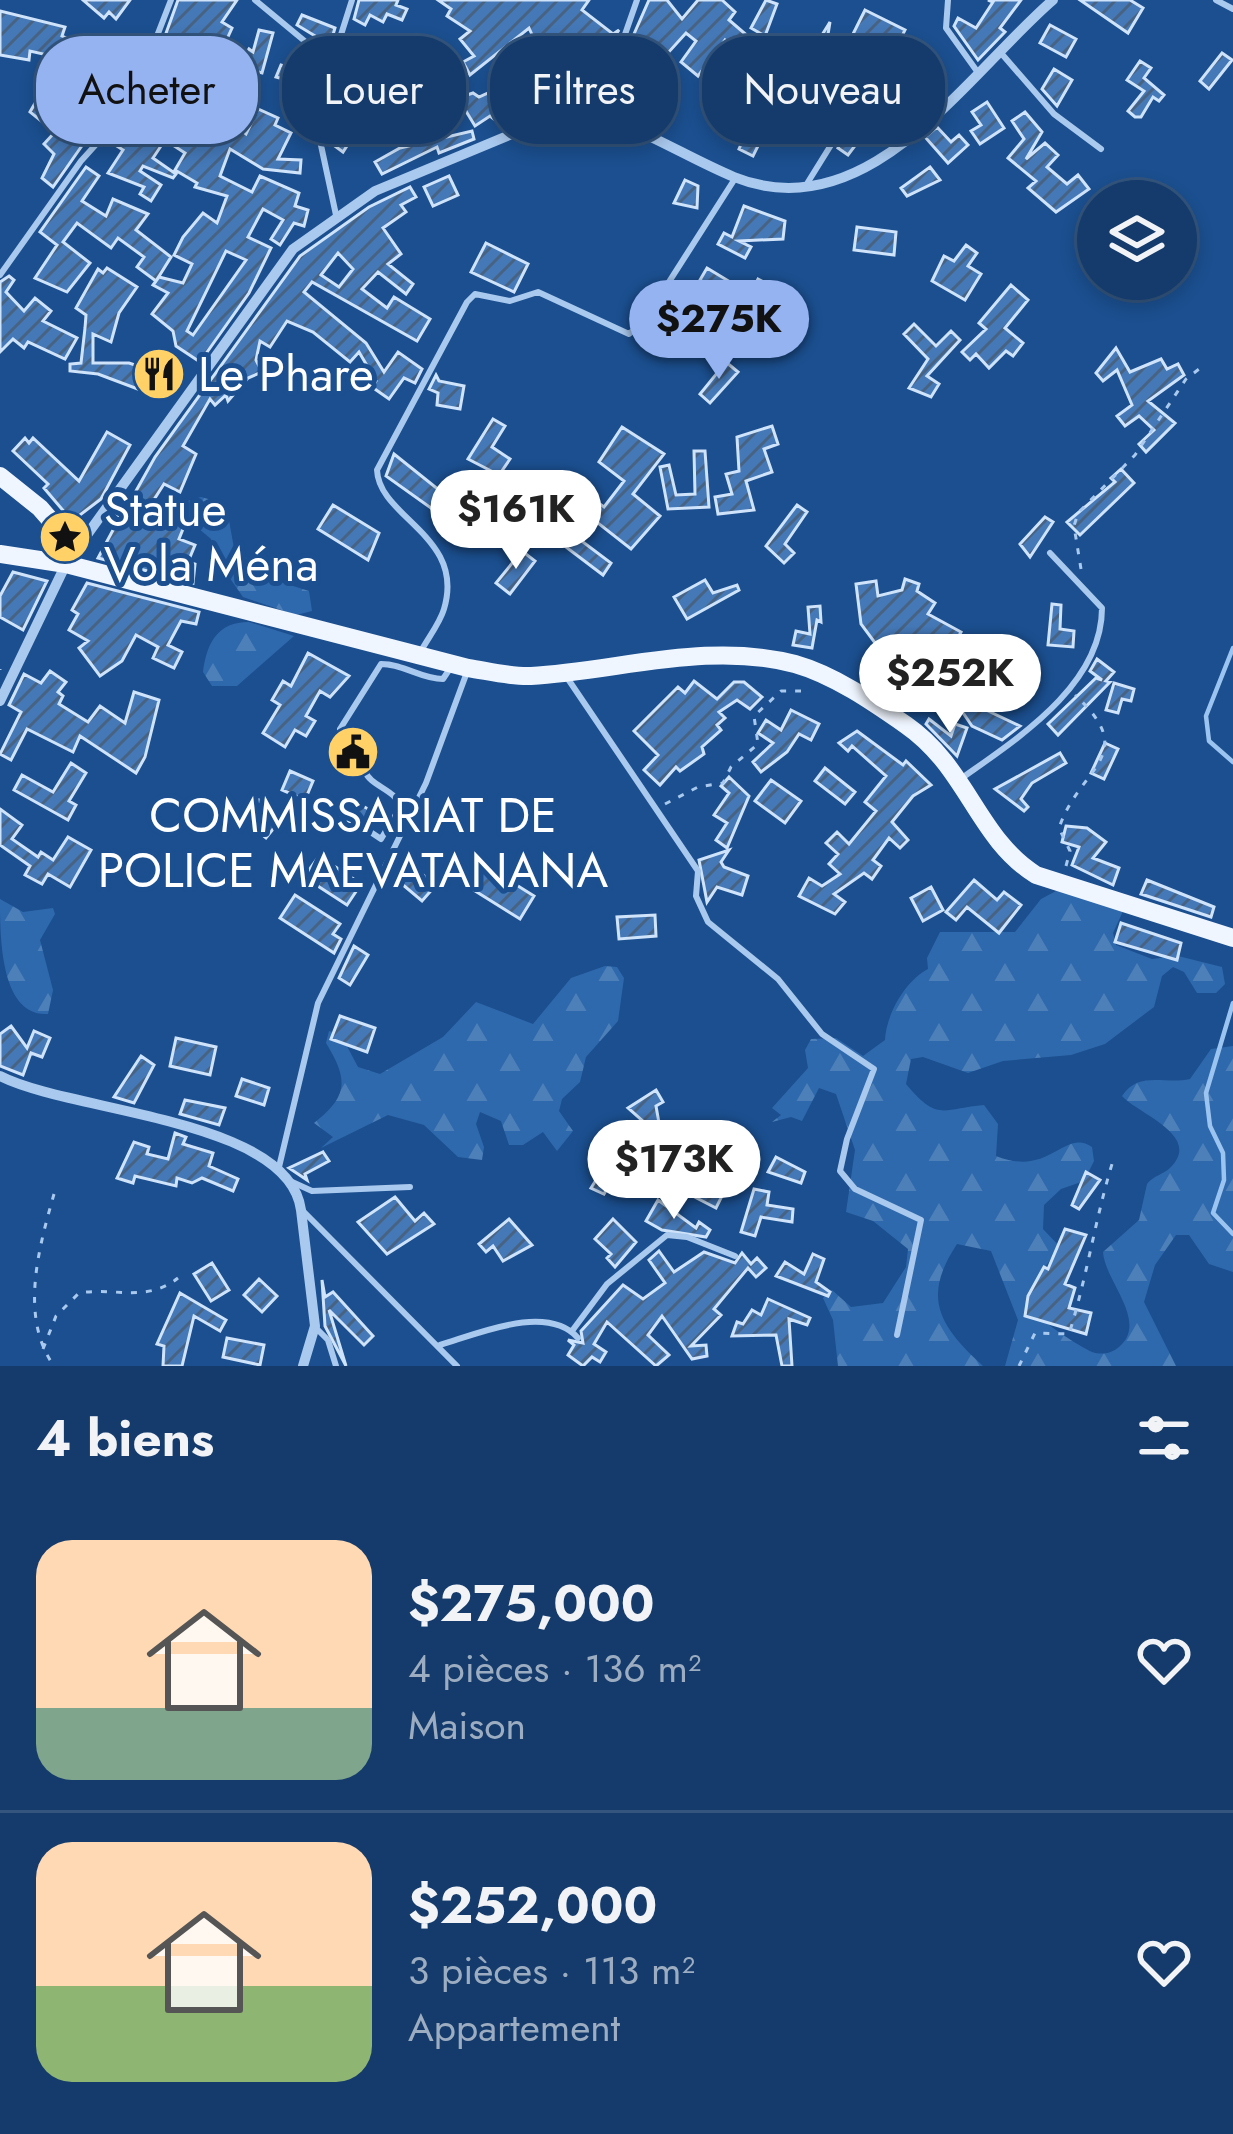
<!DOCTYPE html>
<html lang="fr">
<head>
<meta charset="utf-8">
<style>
  :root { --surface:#143b6b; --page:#214673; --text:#f1f3f6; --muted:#9dadc1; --line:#33557e; --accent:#95b2f1 }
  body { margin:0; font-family:Jost,sans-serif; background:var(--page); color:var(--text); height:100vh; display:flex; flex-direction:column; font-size:45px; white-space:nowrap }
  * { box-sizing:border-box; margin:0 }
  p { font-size:39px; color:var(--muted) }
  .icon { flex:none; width:66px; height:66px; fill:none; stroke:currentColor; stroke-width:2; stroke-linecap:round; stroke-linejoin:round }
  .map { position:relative; height:1366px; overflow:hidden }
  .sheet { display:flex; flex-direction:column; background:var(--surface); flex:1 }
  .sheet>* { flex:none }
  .banner { position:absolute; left:36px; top:36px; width:1161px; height:108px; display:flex; gap:24px }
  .fabs { position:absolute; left:1077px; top:180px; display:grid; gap:24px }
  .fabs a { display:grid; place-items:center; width:120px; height:120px; border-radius:50%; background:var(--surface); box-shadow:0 6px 18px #0003,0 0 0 3px var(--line); font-size:60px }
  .price { position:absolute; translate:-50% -102px; padding:0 27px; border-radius:42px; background:#fff; color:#222; font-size:39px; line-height:78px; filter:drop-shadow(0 3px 6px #0008) }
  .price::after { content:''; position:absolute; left:50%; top:72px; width:36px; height:27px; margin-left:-18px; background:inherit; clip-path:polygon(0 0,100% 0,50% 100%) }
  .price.active { background:var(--accent); color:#111 }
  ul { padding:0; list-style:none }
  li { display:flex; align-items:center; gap:36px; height:300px; padding:0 36px }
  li+li { border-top:3px solid var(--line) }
  li span { display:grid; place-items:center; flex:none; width:336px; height:240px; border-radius:36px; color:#555 }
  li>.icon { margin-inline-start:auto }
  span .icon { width:144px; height:144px; fill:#fffc; stroke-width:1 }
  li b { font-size:51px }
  h2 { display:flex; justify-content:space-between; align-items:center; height:144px; padding:0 36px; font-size:51px }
  .pill { padding:0 42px; border-radius:48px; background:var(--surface); box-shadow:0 6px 18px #0003,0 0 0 3px var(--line); font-size:42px; line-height:108px }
  .pill.active { background:var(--accent); color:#111 }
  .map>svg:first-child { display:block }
  .forest { fill:url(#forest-firs) }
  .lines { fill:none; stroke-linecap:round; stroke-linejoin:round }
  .stream { stroke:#9cc4f0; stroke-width:4.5 }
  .building { fill:url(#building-hatch); stroke:#cfe3fa; stroke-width:3; fill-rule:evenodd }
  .path { stroke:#a9c9ee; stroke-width:3; stroke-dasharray:6 9; stroke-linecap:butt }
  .lane { stroke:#a9c9ee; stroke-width:6 }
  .street { stroke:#a9c9ee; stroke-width:10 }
  .primary { stroke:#f0f6ff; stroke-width:18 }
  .labels { text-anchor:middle; stroke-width:10; stroke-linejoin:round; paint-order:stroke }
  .poi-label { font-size:48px; fill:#fff; stroke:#1b4f8f; text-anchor:start }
</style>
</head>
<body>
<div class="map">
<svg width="1233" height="1366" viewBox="0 0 1233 1366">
  <defs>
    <pattern id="forest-firs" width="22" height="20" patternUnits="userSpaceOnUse" patternTransform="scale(3)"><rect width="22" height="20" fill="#2e69ad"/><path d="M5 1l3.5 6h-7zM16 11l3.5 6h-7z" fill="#4d80b9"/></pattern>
    <pattern id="building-hatch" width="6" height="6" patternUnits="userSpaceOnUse" patternTransform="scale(3)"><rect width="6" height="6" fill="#4478b7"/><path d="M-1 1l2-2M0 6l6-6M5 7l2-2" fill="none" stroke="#486282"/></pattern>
  </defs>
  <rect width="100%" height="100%" fill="#1b4f8f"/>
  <path class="forest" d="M201,497L226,504L234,548L274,580L309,591L312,611L296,615L243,597L215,557L211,539L179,512L184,502Z
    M249,622L294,636L237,686H212L203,672C207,642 218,622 249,622Z
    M1058,890L1124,909L1113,933L1116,945L1152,959L1178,956L1222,967L1225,984L1216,993H1197L1184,972L1173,967L1162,976L1154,1007L1105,1044L1071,1055L1003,1061L968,1073L923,1057L911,1059L906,1084C938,1122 941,1109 984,1105L998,1124L996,1156C1050,1178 1064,1128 1092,1147L1094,1161L1084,1181L1061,1189L1044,1205L1043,1229L1060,1247L1045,1267L1037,1314C1046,1325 1079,1346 1092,1352C1101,1355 1111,1354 1119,1347C1149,1321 1105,1282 1103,1252L1139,1220L1147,1184C1154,1175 1163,1175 1171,1167C1202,1135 1138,1114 1122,1096C1139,1070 1165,1085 1190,1079L1211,1049L1233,1046V1272L1209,1264L1189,1235H1176L1155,1265L1144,1302L1176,1366H1005L1018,1320L991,1251L957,1244C922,1297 938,1325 983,1366H838L833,1320L823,1298L832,1290L851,1307L883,1303L906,1267L908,1249L873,1221L846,1212L855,1150L836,1094L819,1088L802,1121L791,1117L772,1122L781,1115L772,1108L808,1068L805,1050L811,1039L836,1038L863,1056L885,1040C886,1015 905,981 928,969L927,958L940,932H1015L1041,899Z
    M0,899L23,912L53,908L55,914L40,940L53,990L48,1014C0,1017 0,936 0,899Z
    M605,966L617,967L624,978L618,1021L586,1057L580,1082L562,1099L559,1111L573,1131L557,1151L543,1132L523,1145H509L501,1121L480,1112L476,1124L484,1147L482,1160L458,1157L424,1125L388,1115L321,1148L333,1137L314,1123C349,1096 348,1079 326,1043L329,1031L341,1035L358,1067L380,1074L443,1037L476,1002L533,1024L571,978Z"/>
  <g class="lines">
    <path class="stream" d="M1233,648L1206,716L1209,741L1233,762
      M1233,1003L1206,1093L1210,1126L1223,1153L1224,1180L1213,1213L1233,1234"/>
  </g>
  <path class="building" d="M83,0H130L116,19L109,12L104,18Z
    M178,0H237L222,22L232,28L216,63L236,77L229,87L210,73L195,93L184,84L165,106L186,121L203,100L246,134L258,109L278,118L275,125L291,133L278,159L301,160L300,173L263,169L230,149L220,176L252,192L260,176L299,193L295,206L308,210L304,226L294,223L280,245L271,239L283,220L263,209L248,237L271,248L249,293L200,362L176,346L173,331L152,314L168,293L153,285L159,277L183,283L192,264L174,255L183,237L203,213L217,223L227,196L195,187L197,183L175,170L185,153L165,140L153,158L176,174L173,178L143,166L140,171L161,185L151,201L140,194L144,187L108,173L123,150L109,141L122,127L130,133L147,106L140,100L152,69L167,81L185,60L160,50ZM226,251L246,260L193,335L187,331Z
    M359,0H398L396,5L407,9L402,20L387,14L383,22L370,15L365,25L354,19Z
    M438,0H589L582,10L613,34L619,30L592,69L556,105L504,127L490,116L475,126L458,98L473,93L479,97L532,73L524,56L539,50L529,28L470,75L463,62L474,56L460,39L470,31L447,16L451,9Z
    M649,0H667L682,19L698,0H722L735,12L729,20L750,38L739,51L725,40L698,76L681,62L696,41L686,33L627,98L604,78L630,43Z
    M766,0L777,4L765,36L751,28Z
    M988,0H1021L1000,28L1005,32L978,60L954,26L958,18L976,28L993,2Z
    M1080,0H1130L1143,8L1128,33Z
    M865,10L905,30L889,62L860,47L856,55L845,50Z
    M0,11L65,27L62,36L80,44L68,72L85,84L98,68L107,75L118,53L139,63L109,119L93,130L53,187L42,178L54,154L44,144L55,132L30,112L61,58L30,51L29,60L0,55Z
    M302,15L335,28L330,45L297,25Z
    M830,22L821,78L813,90L817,103L806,120L779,104L753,156L739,149L761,99L740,83L762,56L793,82Z
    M1050,25L1076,39L1066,57L1040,43Z
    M259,30L273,33L262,73L255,71L251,78L236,69L249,49L253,52Z
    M346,44L396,67L388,80L406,91L389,120L361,106L349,127L356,132L343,152L328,141L326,105Z
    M1222,53L1232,60L1209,89L1200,81Z
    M324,58L316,90V84L314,88L276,77L281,65L318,75Z
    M1140,61L1151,68L1144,78L1164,95L1159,101L1153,97L1141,117H1135L1128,111L1144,91L1127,80Z
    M1054,69L1072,80L1057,106L1042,89Z
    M429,77L444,96L421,112L407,94Z
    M659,92L675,104L657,129L641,117Z
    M884,98L890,108L879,114L848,155L838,148L865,104Z
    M987,102L1004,128L980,144L971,131L981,125L972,112Z
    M1025,112L1042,132L1026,159L1045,143L1058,155L1047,167L1067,184L1078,175L1089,189L1056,212L1028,188L1036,181L1008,158L1024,139L1012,121Z
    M937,127L951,142L959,135L968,145L948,163L925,137Z
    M472,131L474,139L439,153L437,147L382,174L375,162L400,148Z
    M86,167L99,176L82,201L106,216L113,199L148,214L136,230L171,257L156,281L137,267L144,257L118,238L111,248L77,223L63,242L90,263L67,292L35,278L57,245L40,232Z
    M930,167L940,180L907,196L901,188Z
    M449,176L458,195L433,206L424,187Z
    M685,180L698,186L697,208L674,203Z
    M410,187L416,197L401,205L406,212L383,228L401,254L388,264L413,284L406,294L378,272L362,289L387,308L394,297L430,319L417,341L312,282L304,292L366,343L384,372L398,352L422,369L415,383L404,378L389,399L372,387L376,381L359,352L350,362L313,332L287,321L270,347L260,341L256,360L262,372L248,378L228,401L226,395L215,405L210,399L183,446L196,454L180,492L164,484L148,509L185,524L179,539L195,545L188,562L195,564L193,583L98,558L120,517L115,512L123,502L127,507L155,457L300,256L369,207ZM338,253L353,269L339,287L321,275Z
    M744,206L785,221L783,239L739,241L751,247L745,258L718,244L724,233L732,237Z
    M857,227L896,232L894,255L854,250Z
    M486,243L528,264L514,292L471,272Z
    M966,245L977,253L968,266L981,274L965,300L932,281L944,256L954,261Z
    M107,268L137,287L119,313L111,342L93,334V363H129L166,375L159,397L98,374L70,371V364L81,363L85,328L86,315L76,308L98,269L103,273Z
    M707,268L740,288L728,308L707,295L712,287L700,280Z
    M9,276L14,280L6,292L24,311L35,298L51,311L43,321L77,338L65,359L28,342L24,348L13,339L0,352V282Z
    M758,279L803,303L795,318L750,295Z
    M1011,285L1028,300L1005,328L1023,343L1013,356L1006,351L989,368L976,354L970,360L962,352L986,329L979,323Z
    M914,324L936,346L951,331L960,340L927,376L939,384L931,397L909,388L928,359L904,334Z
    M1116,348L1130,372L1161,359L1167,369L1178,364L1184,375L1148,401L1175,423L1146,452L1139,444L1154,430L1139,416L1125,426L1117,416L1132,405L1117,370L1103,381L1096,373Z
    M726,362L738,372L710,403L700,394Z
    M436,375L439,381L464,386L460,409L437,405L438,393L429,389Z
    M493,419L505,426L492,447L510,459L499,475L468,459Z
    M772,426L778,444L764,449L772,472L746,481L754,510L718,514L715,497L732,494L726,474L739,471L737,437Z
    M622,427L664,454L633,494L660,516L631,549L561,494L555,503L541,493L556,472L604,507L624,481L599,462Z
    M107,432L130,445L101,499L72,521L44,488L48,484L13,451L25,438L29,443L33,438L79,481Z
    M694,451H705L709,507L668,509L660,467L669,465L676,495L695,494Z
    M394,454L449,498L438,513L386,476Z
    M1121,469L1134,483L1080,535L1067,522L1115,482L1111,478Z
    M333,505L379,533L368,560L318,529Z
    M797,505L807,512L785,544L794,553L784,563L766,546Z
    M1045,517L1053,522L1030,557L1020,544Z
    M567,530L611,563L603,575L558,541Z
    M522,551L535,561L510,594L496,583Z
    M13,572L47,581L23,630L0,617V596Z
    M905,579L919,584L917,591L935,603L928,614L961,632L938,675L928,658L906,646L890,668L879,661L884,655L861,624L856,584L876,581L878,596L902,590Z
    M705,580L713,593L737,585L739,590L687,619L674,597Z
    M87,583L199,612L196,624L181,621L168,645L182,652L174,668L153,658L158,647L136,635L122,661L100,676L79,648L88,641L69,630L78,614L72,610Z
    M1052,604L1061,605L1060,629L1074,631L1073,647L1048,645Z
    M820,606L821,622L817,620L812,648L793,645L796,631L810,634L808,607Z
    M308,653L349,676L330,697L320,691L306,716L315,721L306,736L295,730L285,747L263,733L280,705L272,700L283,681L291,686Z
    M996,654L1004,662L997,669L1011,688L982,708L1020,726L1002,740L972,726L939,677L965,663L972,676Z
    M1097,659L1114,672L1106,681L1110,682L1058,735L1048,724L1096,678L1102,680L1090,671Z
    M50,671L66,682L58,692L63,696L59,704L88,722L100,706L125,723L134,692L159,700L145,757L136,773L80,736L73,752L27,729L11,760L0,754L21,712L9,705L24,674L41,683Z
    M893,679L916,688L908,710L887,695Z
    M694,681L717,699L734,682H744L762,697L750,709L737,700L719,712L725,718L717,725L721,730L702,747L704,754L680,771L676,767L660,785L644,770L658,755L634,731L678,687L685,693Z
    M1114,683L1134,689L1131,701L1122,699L1118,713L1106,710Z
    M791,710L819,724L811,740L799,734L787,752L761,772L753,762L773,743L758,733L766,720L781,730Z
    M929,719L951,736L955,724L967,728L957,756L926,724Z
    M857,731L903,765L906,761L931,785L913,796L892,822L908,840L900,848L889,838L873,860L881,866L872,879L864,873L834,894L845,902L835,914L799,896L809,878L822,886L840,874L829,864L838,854L826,843L837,832L849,844L876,811L865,802L886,776L852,746L848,751L839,743Z
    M1105,743L1118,749L1104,779L1091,773Z
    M1060,753L1066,763L1032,783L1021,799L1028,807L1024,811L995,789Z
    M71,763L86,773L69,801L76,805L68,820L14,790L22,775L53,792Z
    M825,768L855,792L845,804L815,781Z
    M290,771L313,781L305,800L282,790Z
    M729,777L749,796L727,848L716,840L727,823L714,815L729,793L721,786Z
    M771,780L801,801L785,823L755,801Z
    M259,800L282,818L266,838L244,820Z
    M351,800L376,813L370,823L359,827L341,817Z
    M0,809L22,825L12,839L38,857L41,852L53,860L68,837L91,850L70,887L48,874L42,884L25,875L30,866L0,845Z
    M1066,826L1087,828L1106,842L1093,858L1119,868L1113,885L1072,865L1079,847L1062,842Z
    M729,850L721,862L724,867L748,876L742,895L717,887L707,902L699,860Z
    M319,856L361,884L347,905L304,877Z
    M409,864L436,885L422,901L396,879Z
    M486,866L534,896L520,919L472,889Z
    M974,880L997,900L1004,892L1021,905L999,933L967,907L956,920L946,912Z
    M1147,880L1214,907L1211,917L1141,894Z
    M931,887L943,910L923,921L911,898Z
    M295,895L340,924L333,934L341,939L334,953L280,918Z
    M655,915L656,936L619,939L617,917Z
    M1121,923L1181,943L1177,960L1115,942Z
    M354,946L368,955L350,985L339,978Z
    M340,1016L375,1028L367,1052L331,1039Z
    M11,1026L27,1048L34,1031L50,1038L42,1057L31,1053L23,1075L0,1066V1034Z
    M176,1038L216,1047L210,1075L170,1066Z
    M141,1056L154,1065L134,1103L114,1097Z
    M242,1079L269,1088L264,1105L236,1096Z
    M656,1090L663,1102L656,1106L662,1140L682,1123L696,1138L676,1160L660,1146L643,1171L629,1165L623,1175L617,1171L604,1194L591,1188L624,1135L650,1152L644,1122L628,1108Z
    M185,1100L225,1108L219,1125L180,1114Z
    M175,1133L186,1137L183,1144L213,1153L209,1166L238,1179L233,1191L202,1178L192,1183L177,1178L176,1186L135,1176L133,1183L117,1178L134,1142L149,1147L147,1154L168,1159Z
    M323,1152L329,1161L305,1174L307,1180L289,1168Z
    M776,1157L805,1172L801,1183L768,1172Z
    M1086,1172L1100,1180L1079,1209L1072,1205Z
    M701,1175L726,1188L716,1208L691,1195Z
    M754,1189L769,1192L767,1205L793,1209L792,1222L761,1217L755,1236L741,1232Z
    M395,1197L415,1221L424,1213L434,1224L387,1254L358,1222Z
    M658,1200L696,1228L699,1222L710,1230L706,1237L662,1230L646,1221Z
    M509,1219L532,1245L503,1261L493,1246L486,1252L479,1244Z
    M613,1219L636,1242L615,1267L607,1258L611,1254L595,1239Z
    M1065,1229L1086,1235L1065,1284L1075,1288L1069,1308L1091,1313L1086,1334L1025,1316L1028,1296L1044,1267L1048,1269Z
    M659,1251L674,1272L704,1252L735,1263L742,1253L751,1264L757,1258L766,1268L756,1277L748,1268L714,1309L721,1315L691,1346L706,1345L707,1356L692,1359L662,1316L648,1335L669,1355L656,1366L607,1322L594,1344L606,1352L600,1362L592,1357L583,1366L568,1355L574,1345L568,1340L583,1343L581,1331L623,1285L643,1299L665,1283L649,1260Z
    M813,1254L824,1259L816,1282L830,1292L828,1296L776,1276L785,1262L804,1274Z
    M212,1263L229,1290L211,1301L194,1274Z
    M259,1279L277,1296L262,1312L244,1295Z
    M322,1280L325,1297L333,1292L373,1336L364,1345L329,1310L346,1366L325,1326Z
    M180,1293L226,1320L220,1331L194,1316L182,1366H163L164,1346L157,1344Z
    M768,1299L810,1318L807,1325L789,1319L792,1366H782L776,1335L732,1336L737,1322L743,1324L752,1310L761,1315Z
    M227,1338L264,1345L260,1365L223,1357Z"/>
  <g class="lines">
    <path class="path" d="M1081,569L1074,526L1078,513L1135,455L1186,379L1203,366
      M0,669V670
      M665,804L698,787L723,783L731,767L758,744L754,716L781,691H801
      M1066,866L1070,851L1059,828C1080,766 1141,756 1075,695
      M54,1194C39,1247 19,1317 54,1366
      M43,1349L56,1316L79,1293C115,1287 146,1303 178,1278
      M1019,1366L1035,1333L1069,1334C1087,1277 1095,1220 1112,1164"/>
    <path class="lane" d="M255,0L307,43L330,53
      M948,0L946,28L979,74
      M1216,0L1233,9
      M1001,53L1054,114L1101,149
      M574,106L623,40L637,0
      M808,182L872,79
      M336,215L319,136V104L352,0
      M0,275L81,161L129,108L171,0
      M421,651C428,638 440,623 444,609C466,536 379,518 377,470L467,302L475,294L510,301L538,292L629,334L644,321L736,177
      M568,679L698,871L696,896L708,922L778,979L822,1034L874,1069L847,1139L840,1171L855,1189L921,1220L897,1335
      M962,778C1018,738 1102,685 1102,608L1050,553
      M366,829L381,839L401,806C394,789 370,786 365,771C358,752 361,740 340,729L381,664C404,664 421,679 443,679L451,667
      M279,1167L318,1003L426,783L467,672
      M290,1181L312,1191L410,1187
      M303,1211L457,1366
      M317,1329L328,1340L336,1366
      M572,1331L607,1284L667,1235L687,1237L735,1256
      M440,1345C477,1334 547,1303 578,1338"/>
    <path class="street" d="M0,701L66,564L293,249L375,191L572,109C629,119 681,155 734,177C868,231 967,74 1053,0
      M0,1076C69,1112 289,1118 301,1210L315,1326L303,1366"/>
    <path class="primary" d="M0,476L40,508L73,546L66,564
      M0,554L66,564L468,668C488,671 511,677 531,676C618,671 708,641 795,664C834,675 873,702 906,725C968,768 977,838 1036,875L1233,938"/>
  </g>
  <defs>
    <g id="restaurant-disc" transform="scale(2.7)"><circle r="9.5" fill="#ffd166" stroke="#1b4f8f"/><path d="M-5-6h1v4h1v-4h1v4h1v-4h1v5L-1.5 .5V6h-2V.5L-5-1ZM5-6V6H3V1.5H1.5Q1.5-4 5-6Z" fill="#111"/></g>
    <g id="sight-disc" transform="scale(2.7)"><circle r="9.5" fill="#ffd166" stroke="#1b4f8f"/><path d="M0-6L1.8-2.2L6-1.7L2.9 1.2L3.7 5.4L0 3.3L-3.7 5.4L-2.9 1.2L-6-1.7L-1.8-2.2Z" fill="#111"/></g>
    <g id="civic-disc" transform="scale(2.7)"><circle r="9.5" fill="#ffd166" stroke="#1b4f8f"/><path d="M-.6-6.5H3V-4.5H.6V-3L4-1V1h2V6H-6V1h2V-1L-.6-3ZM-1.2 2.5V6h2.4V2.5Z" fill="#111"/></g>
  </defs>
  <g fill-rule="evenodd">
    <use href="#restaurant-disc" x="159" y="374"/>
    <use href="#sight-disc" x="65" y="537"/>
    <use href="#civic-disc" x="353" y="752"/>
  </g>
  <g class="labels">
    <g class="poi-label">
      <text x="198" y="391">Le Phare</text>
      <text x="104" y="526">Statue<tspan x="104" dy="55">Vola Ména</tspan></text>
      <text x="353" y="832" text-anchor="middle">COMMISSARIAT DE<tspan x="353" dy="55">POLICE MAEVATANANA</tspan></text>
    </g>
  </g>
</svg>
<div class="fabs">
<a><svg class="icon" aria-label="layers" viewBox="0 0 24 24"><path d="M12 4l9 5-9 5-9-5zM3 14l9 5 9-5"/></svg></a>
</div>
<b class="price active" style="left:719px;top:382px">$275K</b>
<b class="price" style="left:516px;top:572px">$161K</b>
<b class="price" style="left:950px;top:736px">$252K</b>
<b class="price" style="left:674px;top:1222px">$173K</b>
<div class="banner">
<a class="pill active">Acheter</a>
<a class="pill">Louer</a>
<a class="pill">Filtres</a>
<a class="pill">Nouveau</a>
</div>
</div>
<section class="sheet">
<h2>4 biens<svg class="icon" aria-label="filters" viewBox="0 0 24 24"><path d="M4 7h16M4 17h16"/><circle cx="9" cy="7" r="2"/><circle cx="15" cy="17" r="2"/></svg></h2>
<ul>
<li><span style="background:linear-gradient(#ffd9b3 70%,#7fa58c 0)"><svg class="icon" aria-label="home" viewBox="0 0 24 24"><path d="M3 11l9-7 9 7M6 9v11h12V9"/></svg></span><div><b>$275,000</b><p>4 pièces · 136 m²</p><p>Maison</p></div><svg class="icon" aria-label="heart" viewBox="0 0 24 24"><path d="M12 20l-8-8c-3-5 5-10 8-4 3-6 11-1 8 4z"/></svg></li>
<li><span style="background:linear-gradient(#ffd9b3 60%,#8fb573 0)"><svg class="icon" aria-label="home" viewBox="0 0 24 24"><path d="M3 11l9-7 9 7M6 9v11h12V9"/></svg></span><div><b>$252,000</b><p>3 pièces · 113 m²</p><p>Appartement</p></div><svg class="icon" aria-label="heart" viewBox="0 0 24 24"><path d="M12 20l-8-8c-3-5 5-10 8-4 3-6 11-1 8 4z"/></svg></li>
</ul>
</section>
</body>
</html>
